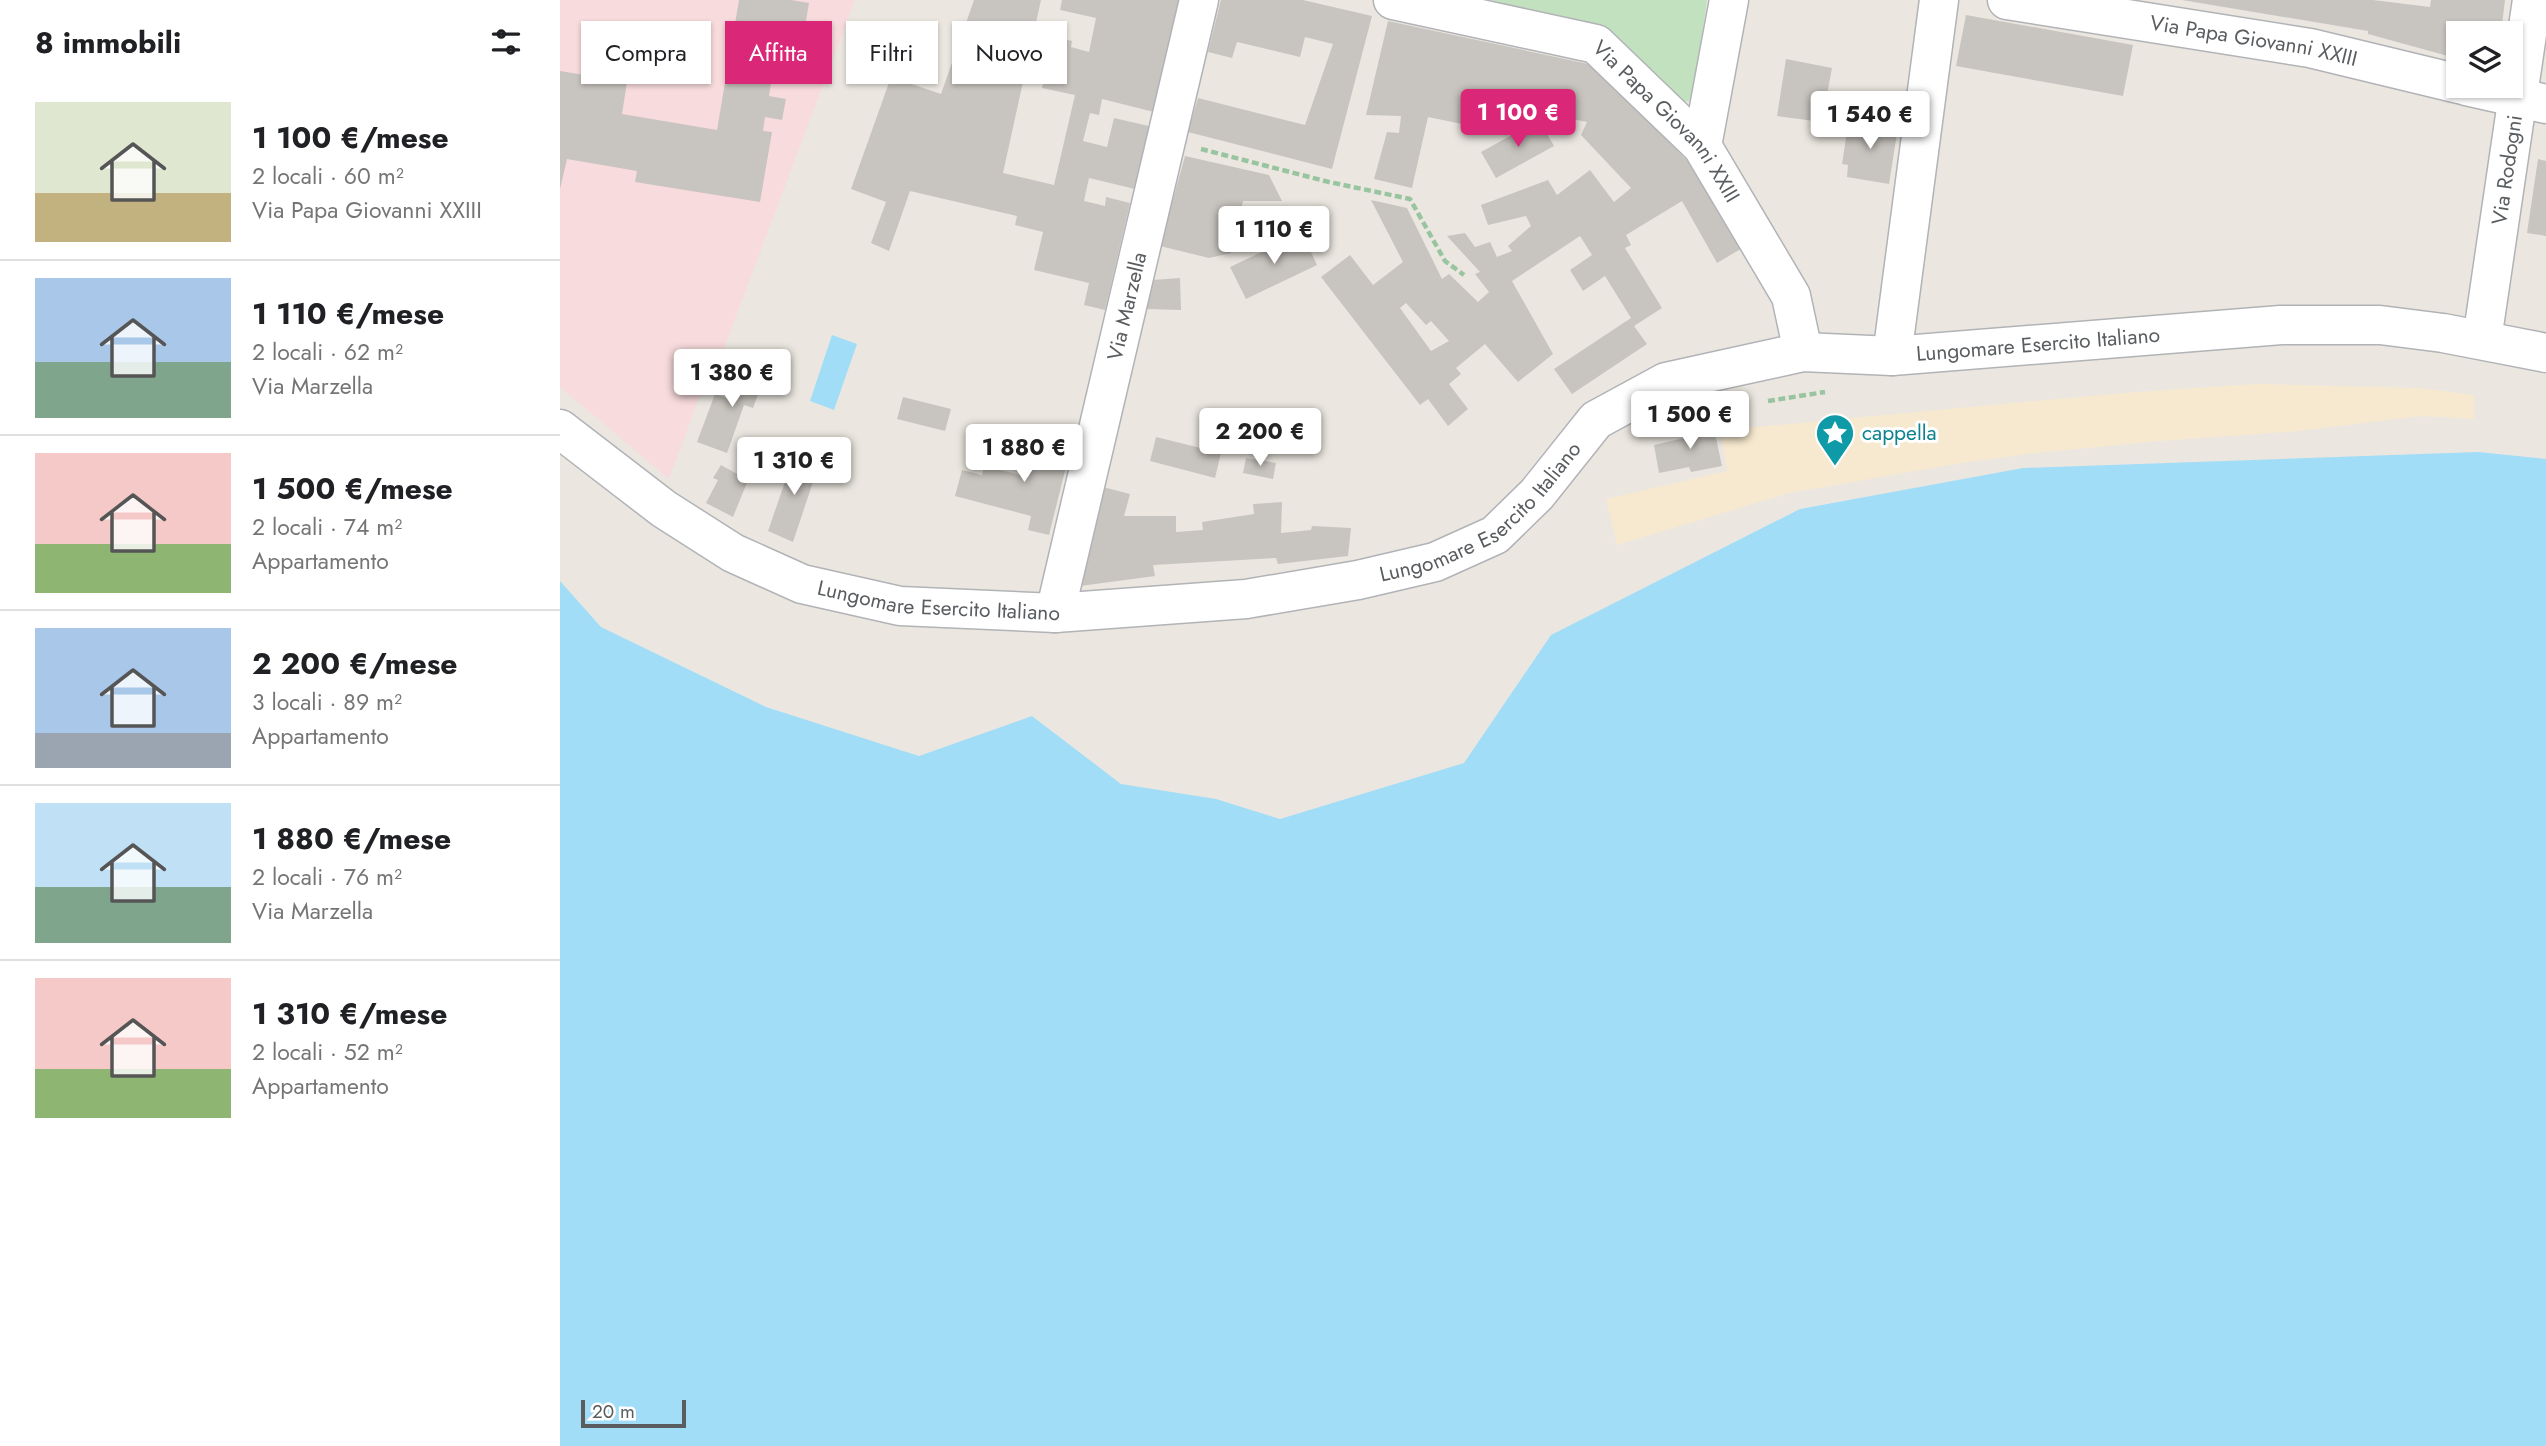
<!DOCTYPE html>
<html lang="it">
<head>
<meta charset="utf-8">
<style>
  :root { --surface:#fff; --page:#f2f2f2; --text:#202124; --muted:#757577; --line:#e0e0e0; --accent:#db2777 }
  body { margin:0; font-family:Jost,sans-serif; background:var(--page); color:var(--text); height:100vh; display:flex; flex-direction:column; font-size:26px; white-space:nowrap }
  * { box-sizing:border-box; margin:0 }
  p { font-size:23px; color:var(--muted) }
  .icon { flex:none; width:38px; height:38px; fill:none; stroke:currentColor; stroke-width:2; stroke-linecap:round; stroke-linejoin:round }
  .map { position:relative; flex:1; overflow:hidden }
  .details { display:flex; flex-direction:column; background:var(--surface); width:560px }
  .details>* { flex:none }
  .banner { position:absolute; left:21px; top:21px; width:665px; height:63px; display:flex; gap:14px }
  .controls { position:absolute; left:1886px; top:21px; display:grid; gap:14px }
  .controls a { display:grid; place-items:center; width:77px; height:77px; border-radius:0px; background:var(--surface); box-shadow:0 2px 5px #0004; font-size:35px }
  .scale { position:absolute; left:21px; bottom:18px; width:105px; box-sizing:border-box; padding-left:7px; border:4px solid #595d60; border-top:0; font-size:19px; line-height:24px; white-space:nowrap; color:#595d60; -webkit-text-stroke:5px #fff; paint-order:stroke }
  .price { position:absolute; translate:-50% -60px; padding:0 16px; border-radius:7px; background:#fff; color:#222; font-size:23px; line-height:46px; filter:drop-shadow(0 2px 4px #0008) }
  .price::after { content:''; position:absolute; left:50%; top:42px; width:21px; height:16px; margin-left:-10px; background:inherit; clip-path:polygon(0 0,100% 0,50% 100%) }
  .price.active { background:var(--accent); color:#fff }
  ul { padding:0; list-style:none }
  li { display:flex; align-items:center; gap:21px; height:175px; padding:0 35px }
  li+li { border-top:2px solid var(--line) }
  li span { display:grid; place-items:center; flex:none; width:196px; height:140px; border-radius:0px; color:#555 }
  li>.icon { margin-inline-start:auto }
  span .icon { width:84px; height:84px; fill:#fffc; stroke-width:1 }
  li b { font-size:30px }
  h2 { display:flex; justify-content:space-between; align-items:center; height:84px; padding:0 35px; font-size:30px }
  .tag { padding:0 24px; border-radius:0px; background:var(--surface); box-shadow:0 2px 5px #0004; font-size:24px; line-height:63px }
  .tag.active { background:var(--accent); color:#fff }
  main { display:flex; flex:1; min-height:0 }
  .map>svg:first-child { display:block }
  .medical { fill:#f8dbdc }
  .green { fill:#c2e1be }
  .sand { fill:#f6e9cf }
  .water { fill:#a2ddf8 }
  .building { fill:#c8c4bf; fill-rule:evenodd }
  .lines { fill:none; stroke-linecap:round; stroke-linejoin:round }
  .minor-casing { stroke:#b1b3b7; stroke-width:41 }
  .path { stroke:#99c4a0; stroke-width:4.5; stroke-dasharray:7 3.5; stroke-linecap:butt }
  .minor { stroke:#fff; stroke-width:38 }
  .labels { text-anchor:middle; stroke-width:6; stroke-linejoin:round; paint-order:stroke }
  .street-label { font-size:21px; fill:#595d60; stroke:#fff }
  .culture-label { font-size:21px; fill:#0d838f; stroke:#fff; text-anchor:start }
</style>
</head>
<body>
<main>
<section class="details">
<h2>8 immobili<svg class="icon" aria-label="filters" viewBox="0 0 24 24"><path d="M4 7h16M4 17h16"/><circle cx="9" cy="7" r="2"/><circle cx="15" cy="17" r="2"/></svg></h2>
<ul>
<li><span style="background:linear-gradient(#dfe7d0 65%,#c2b280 0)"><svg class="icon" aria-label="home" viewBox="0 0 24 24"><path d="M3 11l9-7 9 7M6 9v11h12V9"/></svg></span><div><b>1 100 €/mese</b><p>2 locali · 60 m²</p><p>Via Papa Giovanni XXIII</p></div></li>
<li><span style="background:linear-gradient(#a9c7e8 60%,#7fa58c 0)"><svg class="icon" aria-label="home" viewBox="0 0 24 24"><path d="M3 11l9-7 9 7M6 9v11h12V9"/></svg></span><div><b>1 110 €/mese</b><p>2 locali · 62 m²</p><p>Via Marzella</p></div></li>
<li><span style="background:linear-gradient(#f6c9c9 65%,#8fb573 0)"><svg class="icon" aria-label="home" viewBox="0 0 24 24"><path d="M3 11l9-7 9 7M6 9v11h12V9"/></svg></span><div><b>1 500 €/mese</b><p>2 locali · 74 m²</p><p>Appartamento</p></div></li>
<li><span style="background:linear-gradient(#a9c7e8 75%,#9aa5b1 0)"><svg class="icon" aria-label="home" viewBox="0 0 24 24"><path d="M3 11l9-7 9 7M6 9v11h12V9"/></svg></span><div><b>2 200 €/mese</b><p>3 locali · 89 m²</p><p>Appartamento</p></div></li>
<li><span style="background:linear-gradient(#bfe0f5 60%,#7fa58c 0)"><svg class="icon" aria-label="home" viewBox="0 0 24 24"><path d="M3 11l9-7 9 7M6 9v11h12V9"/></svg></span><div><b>1 880 €/mese</b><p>2 locali · 76 m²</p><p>Via Marzella</p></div></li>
<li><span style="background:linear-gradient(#f6c9c9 65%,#8fb573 0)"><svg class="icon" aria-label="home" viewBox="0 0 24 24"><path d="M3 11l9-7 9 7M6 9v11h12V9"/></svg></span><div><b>1 310 €/mese</b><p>2 locali · 52 m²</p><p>Appartamento</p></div></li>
</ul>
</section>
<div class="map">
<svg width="1986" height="1446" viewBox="0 0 1986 1446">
  <rect width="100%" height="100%" fill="#ebe7e0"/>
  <path class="medical" d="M0,0H295L153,378L147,376L109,479L0,387Z"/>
  <path class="green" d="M931,0H1147L1134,93L1129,101L1119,102L1042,31Z"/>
  <path class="sand" d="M1698,384L1859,388L1914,395V419L1861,416L1739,431L1599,441L1475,453L1408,462L1229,493L1057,545L1046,499L1167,471L1161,430C1340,415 1519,394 1698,384Z"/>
  <path class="water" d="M272,335L297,344L274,410L250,401Z
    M1918,452L1986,459V1446H0V581L41,627L206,707L359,756L472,716L561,784L656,799L720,819L904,763L991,635L1240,509L1463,468Z"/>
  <path class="building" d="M179,0H231L249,3L236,80L212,76L209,96L226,99L222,120L205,117L203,131L212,132L200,202L75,182L77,171L7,159L0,189V71L67,82L62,114L157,130Z
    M414,0H481L443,173L494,185L515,95L482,88L494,37L512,41L511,47L529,52L536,18L500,10L502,0H621L594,112L542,99L539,115L530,113L523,141L547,147L554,118L589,126L575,189L529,178L524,201L545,206L546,197L570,203L545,310L524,305L529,283L474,270L483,232L455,225L457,216L350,191L329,251L311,243L326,202L291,189L331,77L381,94Z
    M661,0H743L812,16L772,169L628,132L638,98L745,125L773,44L745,37L740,57L677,42L672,58L648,52Z
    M1622,0H1813L1870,7L1871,0H1945L1941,33H1899V59L1808,34V31Z
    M1406,15L1573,45L1563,96L1396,66Z
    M828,21L1033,65L1150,184L1184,247L1157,263L1122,201L1066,235L1071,245L1065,248L1102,308L1074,326L1087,344L1012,394L994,369L1071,318L1045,276L1023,291L1010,270L1032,255L1020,236L952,281L993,354L958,382L925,344L896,368L901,374L889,384L908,409L888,426L868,399L860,405L761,277L790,255L813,285L843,262L811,200L847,208L882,279L889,274L918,302L929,292L915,274L920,272L887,236L905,233L915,247L930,242L937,257L952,251L948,246L971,226L966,216L928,225L921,205L988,180L997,195L1030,170L1054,202L1071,188L1021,135L1027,122L908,98L902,124L868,117L852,188L814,179L827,132L839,133L841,116L806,115ZM846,303L866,325L871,321L889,341L871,351L840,308Z
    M1226,59L1272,68L1262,122L1217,116Z
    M1289,119L1338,127L1329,184L1287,177L1288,165L1282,164Z
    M979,120L994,146L936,178L921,152Z
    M625,156L709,175L722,201H683L671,253L649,258L600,246Z
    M1978,159L1986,161V236L1967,233Z
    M742,233L757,265L686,299L670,267Z
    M620,278L621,310L587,309L593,280Z
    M187,360L208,367L193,408L184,405L167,453L137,442L155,394L172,400Z
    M343,397L391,409L385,431L337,419Z
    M1153,424L1162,466L1131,472L1129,467L1099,473L1094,445L1129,437L1127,429Z
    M480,431L513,439L489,535L468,530L471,516L395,496L402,470L422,475L424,466L469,477Z
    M596,437L661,453L655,478L590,461Z
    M235,453L260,461L233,542L208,531Z
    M686,458L716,463L713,479L683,473Z
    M161,465L188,480L173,517L146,503L158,480L153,478Z
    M539,486L570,494L564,516H616V532L643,530L642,522L694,514L693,504L722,502L721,533L751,530L752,526L791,528L788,556L718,564L716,558L593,565L595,576L520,586Z"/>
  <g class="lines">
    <g class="minor-casing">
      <g id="minor">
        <path id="s1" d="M833,0L1036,44L1142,146L1231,296L1243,352"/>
        <path id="s2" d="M1447,0L1750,48L1899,84"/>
        <path d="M1906,86L1986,104"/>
        <path d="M1142,146L1169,0"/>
        <path id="s3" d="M1922,340L1972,0"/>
        <path d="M1332,356L1379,0"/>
        <path id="s4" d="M0,429L104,509L173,553L242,584L340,606L495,613L686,599L798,580L875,562L935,535L977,494L1036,420L1106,382L1243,352L1332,356L1721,325H1820L1883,333L1986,353"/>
        <path id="s5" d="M495,613L639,0"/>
      </g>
    </g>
    <path class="path" d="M641,149L769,182L850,199L885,261L904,275
      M1208,401L1265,392"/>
    <use href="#minor" class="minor"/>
  </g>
  <defs>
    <g id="sight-pin" transform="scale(2.0125)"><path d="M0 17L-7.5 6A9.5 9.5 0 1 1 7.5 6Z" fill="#0f9aa8" stroke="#fff"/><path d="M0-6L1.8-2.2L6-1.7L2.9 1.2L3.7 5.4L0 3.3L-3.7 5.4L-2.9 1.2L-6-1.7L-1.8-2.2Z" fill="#fff"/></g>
  </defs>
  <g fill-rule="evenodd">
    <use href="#sight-pin" x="1275" y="433"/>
  </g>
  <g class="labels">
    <g class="street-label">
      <text dy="7" stroke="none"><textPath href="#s2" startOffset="250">Via Papa Giovanni XXIII</textPath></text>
      <text dy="7" stroke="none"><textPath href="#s1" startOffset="313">Via Papa Giovanni XXIII</textPath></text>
      <text dy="7" stroke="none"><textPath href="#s3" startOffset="172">Via Rodogni</textPath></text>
      <text dy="7" stroke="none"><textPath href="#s5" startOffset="315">Via Marzella</textPath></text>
      <text dy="7" stroke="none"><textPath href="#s4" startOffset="1603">Lungomare Esercito Italiano</textPath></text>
      <text dy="7" stroke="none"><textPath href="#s4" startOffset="994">Lungomare Esercito Italiano</textPath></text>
      <text dy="7" stroke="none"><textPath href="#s4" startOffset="427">Lungomare Esercito Italiano</textPath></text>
    </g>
    <g class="culture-label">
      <text x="1302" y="440">cappella</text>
    </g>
  </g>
</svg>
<div class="controls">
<a><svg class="icon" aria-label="layers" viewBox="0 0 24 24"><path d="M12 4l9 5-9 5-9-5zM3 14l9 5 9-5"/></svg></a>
</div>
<div class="scale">20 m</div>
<b class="price active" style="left:958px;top:149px">1 100 €</b>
<b class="price" style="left:1310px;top:151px">1 540 €</b>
<b class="price" style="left:714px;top:266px">1 110 €</b>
<b class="price" style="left:172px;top:409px">1 380 €</b>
<b class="price" style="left:1130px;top:451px">1 500 €</b>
<b class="price" style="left:700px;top:468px">2 200 €</b>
<b class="price" style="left:464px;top:484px">1 880 €</b>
<b class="price" style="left:234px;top:497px">1 310 €</b>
<div class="banner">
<a class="tag">Compra</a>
<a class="tag active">Affitta</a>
<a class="tag">Filtri</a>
<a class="tag">Nuovo</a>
</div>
</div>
</main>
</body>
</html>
